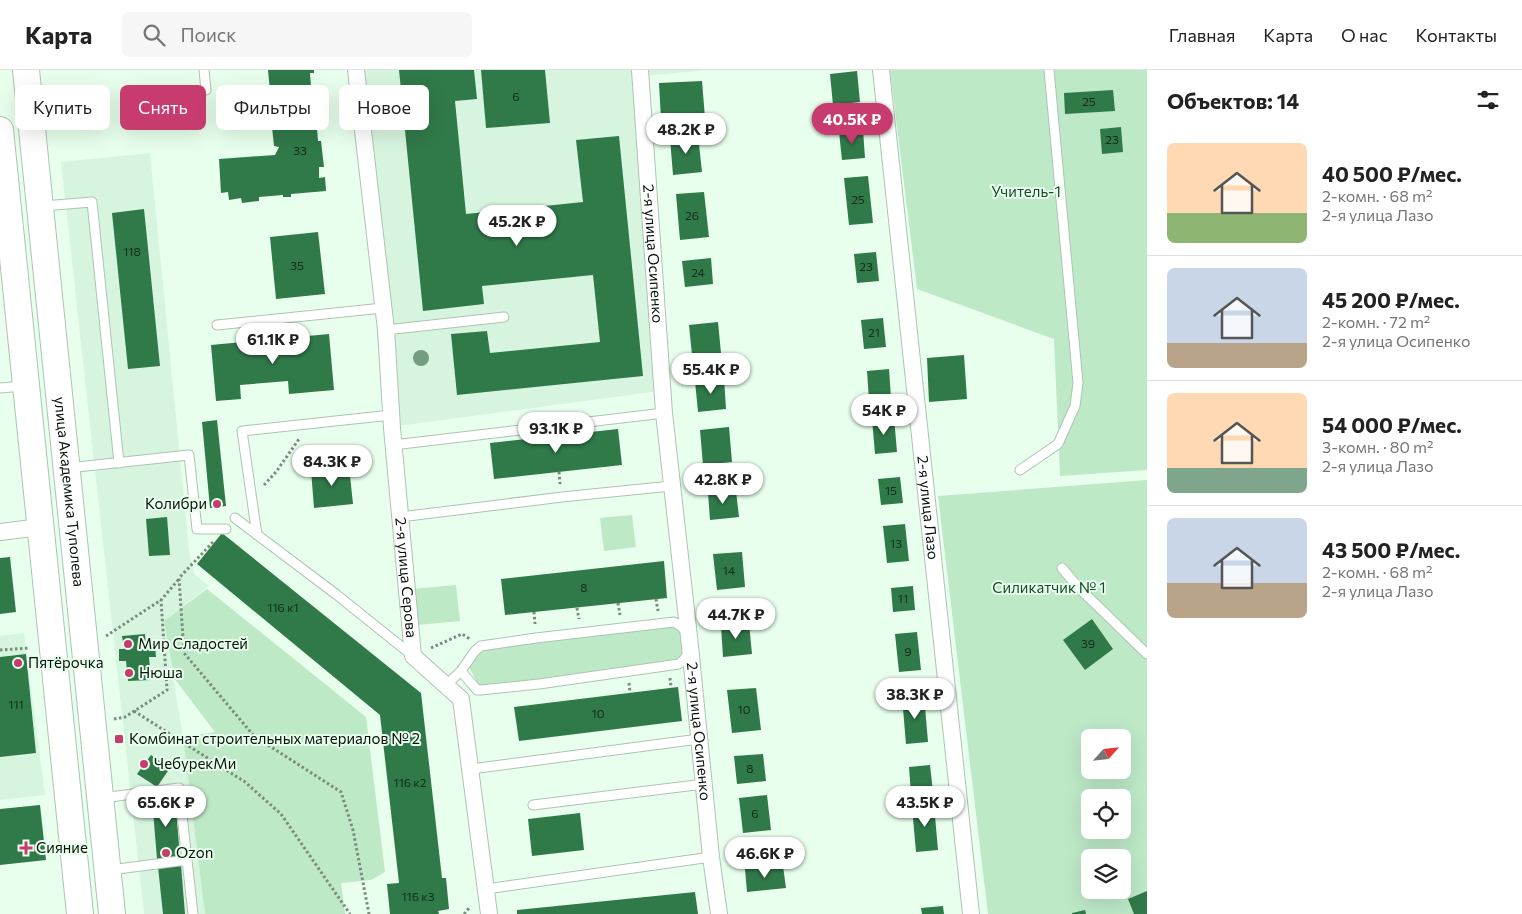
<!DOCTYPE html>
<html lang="ru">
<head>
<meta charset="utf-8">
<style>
  :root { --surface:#fff; --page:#f6f6f6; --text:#222; --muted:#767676; --line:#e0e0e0; --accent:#c73b6f }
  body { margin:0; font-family:Commissioner,sans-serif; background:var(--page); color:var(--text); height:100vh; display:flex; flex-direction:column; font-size:19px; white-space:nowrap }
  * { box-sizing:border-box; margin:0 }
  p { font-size:16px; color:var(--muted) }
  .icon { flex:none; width:28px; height:28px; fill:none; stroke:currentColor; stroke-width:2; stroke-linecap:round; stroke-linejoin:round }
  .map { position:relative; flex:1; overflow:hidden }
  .panel { display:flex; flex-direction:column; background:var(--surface); width:375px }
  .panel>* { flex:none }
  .banner { position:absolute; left:15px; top:15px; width:475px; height:45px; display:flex; gap:10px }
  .needle { width:32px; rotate:63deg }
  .fabs { position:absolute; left:1081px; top:659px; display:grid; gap:10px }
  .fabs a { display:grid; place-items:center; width:50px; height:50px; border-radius:8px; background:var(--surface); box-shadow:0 5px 20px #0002; font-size:25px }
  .price { position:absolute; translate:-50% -42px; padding:0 11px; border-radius:18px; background:#fff; color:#222; font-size:16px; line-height:32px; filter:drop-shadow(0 1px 2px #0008) }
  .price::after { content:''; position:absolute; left:50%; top:30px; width:15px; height:11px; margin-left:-8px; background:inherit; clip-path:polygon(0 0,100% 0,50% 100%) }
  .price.selected { background:var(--accent); color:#fff }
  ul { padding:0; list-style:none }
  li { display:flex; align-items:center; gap:15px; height:125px; padding:0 20px }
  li+li { border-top:1px solid var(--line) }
  li span { display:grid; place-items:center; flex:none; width:140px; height:100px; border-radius:8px; color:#555 }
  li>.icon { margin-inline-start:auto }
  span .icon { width:60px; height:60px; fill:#fffc; stroke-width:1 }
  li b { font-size:21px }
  h2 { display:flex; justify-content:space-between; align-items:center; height:60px; padding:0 20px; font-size:21px }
  .chip { padding:0 18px; border-radius:8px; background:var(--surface); box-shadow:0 5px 20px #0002; font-size:18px; line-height:45px }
  .chip.selected { background:var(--accent); color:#fff }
  header { display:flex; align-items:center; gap:30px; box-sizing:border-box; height:70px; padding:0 25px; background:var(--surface); border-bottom:1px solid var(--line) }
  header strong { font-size:24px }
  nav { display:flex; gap:28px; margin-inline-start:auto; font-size:18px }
  .search { width:350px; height:45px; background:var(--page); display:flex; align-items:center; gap:12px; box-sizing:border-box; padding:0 18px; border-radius:8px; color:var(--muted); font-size:19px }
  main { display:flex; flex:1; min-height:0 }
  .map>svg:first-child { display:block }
  .built { fill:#d7f5de }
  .green { fill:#bde9c7; fill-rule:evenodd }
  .building { fill:#307949 }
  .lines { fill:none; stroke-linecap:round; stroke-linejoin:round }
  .lane-casing { stroke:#adc4b2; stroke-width:11 }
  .street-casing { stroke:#adc4b2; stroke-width:18 }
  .primary-casing { stroke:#adc4b2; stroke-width:28 }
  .path { stroke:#7b8b7e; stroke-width:3; stroke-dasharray:2.5 2.5; stroke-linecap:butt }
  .lane { stroke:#fff; stroke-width:9 }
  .street { stroke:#fff; stroke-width:16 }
  .primary { stroke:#fff; stroke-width:26 }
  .tree { fill:#749c81 }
  .poi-dot { fill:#c73b6f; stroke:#e7ffec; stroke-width:2 }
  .labels { text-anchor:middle; stroke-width:4; stroke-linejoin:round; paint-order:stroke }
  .number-label { font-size:12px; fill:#132b1a }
  .park-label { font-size:15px; fill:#154b29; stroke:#e7ffec }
  .street-label { font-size:15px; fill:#09110b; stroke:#e7ffec }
  .poi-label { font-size:15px; fill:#09110b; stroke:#e7ffec; text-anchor:start }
</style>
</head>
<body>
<header>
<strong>Карта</strong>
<div class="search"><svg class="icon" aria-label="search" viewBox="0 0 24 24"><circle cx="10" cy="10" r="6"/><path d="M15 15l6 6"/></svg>Поиск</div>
<nav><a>Главная</a><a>Карта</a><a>О нас</a><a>Контакты</a></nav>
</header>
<main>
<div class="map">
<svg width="1147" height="844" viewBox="0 0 1147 844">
  <rect width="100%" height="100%" fill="#e7ffec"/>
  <path class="built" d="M363,0H633L660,321L398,356Z
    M644,0H707L644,6Z
    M150,83L189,479L194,504L209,516L164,551L183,667L205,844H144L61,92Z
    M24,563L45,725L0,730V566Z"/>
  <path class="green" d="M890,0H1147V400L1060,406L1054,269L917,219Z
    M1147,410V844H988L938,426ZM1090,668H1122V700H1090ZM1090,728H1122V760H1090ZM1090,788H1122V820H1090Z
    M632,445L636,477L604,481L600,448Z
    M456,515L460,551L417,555L413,519Z
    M207,519L366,647L385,802L371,810L341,813L345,844H205L183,667L215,662L174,608L164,551Z
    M674,552L684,561L683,590L481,620L469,597L481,576Z"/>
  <path class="building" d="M268,0H314V3H310L311,17L270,21Z
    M399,0H474L477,29L455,31L466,144L583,132L576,70L619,66L643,306L457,325L451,264L487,261L490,283L600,272L593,205L482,216L484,234L423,241Z
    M481,0H545L550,53L486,58Z
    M857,1L860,32L833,35L830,4Z
    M702,11L705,48L661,49L659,13Z
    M1113,20L1115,41L1065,44L1064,23Z
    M318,34L319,47H316L318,71H321L324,97H319V108L325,107L326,121L291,124V127H283V125L259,127V131L242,133L241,128L229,130L228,122L221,123L219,89L275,85L279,77L274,76L272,57H276L274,38Z
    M1121,57L1123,82L1102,84L1100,59Z
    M863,60L865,88L842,90L839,62Z
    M698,65L702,102L673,105L670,68Z
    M868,106L873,153L849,155L844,108Z
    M704,122L709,167L680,170L676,124Z
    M144,139L160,296L128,299L112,143Z
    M318,162L325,224L276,229L270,167Z
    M876,182L879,211L857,213L854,184Z
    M711,188L713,214L685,217L682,191Z
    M883,248L886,277L864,279L861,250Z
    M718,252L721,283L692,285L689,255Z
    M329,264L334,320L289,324L288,311L240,315L241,329L216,331L211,275Z
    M964,285L967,329L929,332L927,288Z
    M889,299L891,328L869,330L867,301Z
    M724,308L726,339L698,342L695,311Z
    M894,347L897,382L875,384L872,349Z
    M217,350L226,436L210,438L202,352Z
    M729,357L732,392L703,395L700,360Z
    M618,359L622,395L494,409L490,373Z
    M350,377L351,392L324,395L323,379Z
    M349,396L353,434L314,438L311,400Z
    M900,407L903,433L881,435L878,409Z
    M736,421L739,447L710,450L708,423Z
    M167,447L170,485L149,486L146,449Z
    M905,454L909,491L887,493L883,456Z
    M222,463L421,623L442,808H446L449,839L438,841L439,844H390L387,814L399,813L380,645L197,494Z
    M742,482L745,517L717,520L713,484Z
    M10,487L16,542L0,544V488Z
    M664,491L667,528L505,545L501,509Z
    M913,516L915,540L893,542L891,518Z
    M1092,549L1113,579L1085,600L1063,570Z
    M749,554L752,584L723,587L721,556Z
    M917,562L921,600L899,602L895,564Z
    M145,564L146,576L155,575L156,587H149L151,610L128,611L126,591H119V579H124L122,566Z
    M26,584L36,683L0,687V587Z
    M678,617L682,651L519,671L514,637Z
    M756,618L761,660L732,663L727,620Z
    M924,625L928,672L906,674L902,627Z
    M763,684L766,711L737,714L734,686Z
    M151,685L170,698L157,717L137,704Z
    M930,695L933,722L911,724L909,697Z
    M767,725L771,760L743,763L739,728Z
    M175,727L180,787L157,789L152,729Z
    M40,735L46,790L0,795V739Z
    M934,735L938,780L916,782L912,737Z
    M580,743L584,780L532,786L528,749Z
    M181,795L185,844H163L158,797Z
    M783,796L786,818L747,822L745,799Z
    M1147,821V844H1134L1128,829Z
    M695,822L698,844H517V840Z
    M943,836L944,844H922L921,838Z
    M1085,840L1086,844H1072V843Z"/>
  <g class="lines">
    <g class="lane-casing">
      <path id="lane" d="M204,0L206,20
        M43,136L92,132L119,393
        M217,255L383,238
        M386,260L504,247
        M0,318L23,316
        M393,375L664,343
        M68,398L189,385L197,459H226
        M1020,400L1058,374L1075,336L1078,313L1049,0
        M400,447L562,427L671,416
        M235,448L337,525L413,586
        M257,465L242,361L391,345
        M1062,498L1077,516L1147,584
        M674,552C692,561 696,581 679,594L539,614L481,620H477L461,601L475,581L481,576L536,568Z
        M446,615L461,601
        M471,699L699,669
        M102,728L179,718L187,790L110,800
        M533,735L704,714
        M187,790L193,844
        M486,819L711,787"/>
    </g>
    <g class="street-casing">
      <g id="street">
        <path id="s1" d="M356,0L386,260L392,358L413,586L461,629L489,844"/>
        <path id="s2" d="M640,0L664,343L690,576L711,787L719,844"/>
        <path id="s3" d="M881,0L971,844"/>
        <path d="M0,462L40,457"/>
      </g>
    </g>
    <g class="primary-casing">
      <g id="primary">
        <path id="s4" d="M26,0L112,844"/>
        <path d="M0,60L80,844"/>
      </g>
    </g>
    <path class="path" d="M559,402L560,414
      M264,415L276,402L299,369
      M213,472L179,508L184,583L254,666L341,722L353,760L369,844
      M656,529L658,541
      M618,533L620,545
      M577,538L579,549
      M534,542L535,554
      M106,566L161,530L179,509
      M431,578L462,564L470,569
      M0,580L30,578
      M670,608L671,618
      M629,613L630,623
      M134,641L245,712L281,744L350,844
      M114,649L125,647L167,620L161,530
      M464,844L470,837"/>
    <use href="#lane" class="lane"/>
    <use href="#street" class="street"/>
    <use href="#primary" class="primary"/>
  </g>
  <circle class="tree" cx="421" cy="288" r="8"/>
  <g class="poi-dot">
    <circle cx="217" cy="434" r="5"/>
    <circle cx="128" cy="574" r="5"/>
    <circle cx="18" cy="593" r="5"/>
    <circle cx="129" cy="603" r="5"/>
    <rect x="114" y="664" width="10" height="10" rx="2.5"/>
    <circle cx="144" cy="694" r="5"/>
    <path d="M23.5 770.5h5v5h5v5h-5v5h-5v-5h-5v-5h5z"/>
    <circle cx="166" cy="783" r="5"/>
  </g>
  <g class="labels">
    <g class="number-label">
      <text x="516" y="31">6</text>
      <text x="1089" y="36">25</text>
      <text x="1112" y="74">23</text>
      <text x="300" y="85">33</text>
      <text x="858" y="134">25</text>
      <text x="692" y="150">26</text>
      <text x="132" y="186">118</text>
      <text x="297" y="200">35</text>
      <text x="866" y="201">23</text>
      <text x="698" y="207">24</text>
      <text x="874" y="267">21</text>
      <text x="891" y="425">15</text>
      <text x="896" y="478">13</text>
      <text x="729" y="505">14</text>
      <text x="584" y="522">8</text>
      <text x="903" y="533">11</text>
      <text x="283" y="542">116 к1</text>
      <text x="1088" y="578">39</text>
      <text x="908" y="586">9</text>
      <text x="16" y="639">111</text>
      <text x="744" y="644">10</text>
      <text x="598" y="648">10</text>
      <text x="750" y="703">8</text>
      <text x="410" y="717">116 к2</text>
      <text x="755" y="748">6</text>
      <text x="418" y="831">116 к3</text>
    </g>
    <g class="park-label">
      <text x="1026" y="127">Учитель-1</text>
      <text x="1049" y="523">Силикатчик № 1</text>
    </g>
    <g class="street-label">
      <text dy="5" stroke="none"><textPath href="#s2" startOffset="184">2-я улица Осипенко</textPath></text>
      <text dy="5" stroke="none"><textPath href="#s4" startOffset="424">улица Академика Туполева</textPath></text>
      <text dy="5" stroke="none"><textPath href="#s3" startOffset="440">2-я улица Лазо</textPath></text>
      <text dy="5" stroke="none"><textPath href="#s1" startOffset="510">2-я улица Серова</textPath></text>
      <text dy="5" stroke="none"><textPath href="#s2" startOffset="664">2-я улица Осипенко</textPath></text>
    </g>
    <g class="poi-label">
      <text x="207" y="439" text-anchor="end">Колибри</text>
      <text x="138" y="579">Мир Сладостей</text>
      <text x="28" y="598">Пятёрочка</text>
      <text x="139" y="608">Нюша</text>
      <text x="129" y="674">Комбинат строительных материалов № 2</text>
      <text x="154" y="699">ЧебурекМи</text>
      <text x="36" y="783">Сияние</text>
      <text x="176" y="788">Ozon</text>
    </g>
  </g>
</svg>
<div class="fabs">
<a><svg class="needle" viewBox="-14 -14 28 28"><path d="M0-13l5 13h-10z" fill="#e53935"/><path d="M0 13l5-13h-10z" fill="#767676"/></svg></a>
<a><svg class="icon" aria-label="locate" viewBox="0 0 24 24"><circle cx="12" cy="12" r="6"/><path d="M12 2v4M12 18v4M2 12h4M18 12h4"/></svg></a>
<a><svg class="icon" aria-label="layers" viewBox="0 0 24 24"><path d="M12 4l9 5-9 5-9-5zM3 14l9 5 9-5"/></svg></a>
</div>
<b class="price selected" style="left:852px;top:75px">40.5K ₽</b>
<b class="price" style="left:686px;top:85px">48.2K ₽</b>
<b class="price" style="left:517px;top:177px">45.2K ₽</b>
<b class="price" style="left:273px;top:295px">61.1K ₽</b>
<b class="price" style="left:711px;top:325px">55.4K ₽</b>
<b class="price" style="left:884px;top:366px">54K ₽</b>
<b class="price" style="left:556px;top:384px">93.1K ₽</b>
<b class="price" style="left:332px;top:417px">84.3K ₽</b>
<b class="price" style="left:723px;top:435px">42.8K ₽</b>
<b class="price" style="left:736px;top:570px">44.7K ₽</b>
<b class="price" style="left:915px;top:650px">38.3K ₽</b>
<b class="price" style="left:166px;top:758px">65.6K ₽</b>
<b class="price" style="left:925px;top:758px">43.5K ₽</b>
<b class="price" style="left:765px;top:809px">46.6K ₽</b>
<div class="banner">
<a class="chip">Купить</a>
<a class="chip selected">Снять</a>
<a class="chip">Фильтры</a>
<a class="chip">Новое</a>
</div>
</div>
<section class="panel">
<h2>Объектов: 14<svg class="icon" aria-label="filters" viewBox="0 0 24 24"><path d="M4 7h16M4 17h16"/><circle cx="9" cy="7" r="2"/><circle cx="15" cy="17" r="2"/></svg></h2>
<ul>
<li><span style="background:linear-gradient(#ffd9b3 70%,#8fb573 0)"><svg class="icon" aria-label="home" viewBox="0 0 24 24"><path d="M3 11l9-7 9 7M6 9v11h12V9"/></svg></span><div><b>40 500 ₽/мес.</b><p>2-комн. · 68 m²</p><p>2-я улица Лазо</p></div></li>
<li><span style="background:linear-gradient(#c9d6e8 75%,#b9a48a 0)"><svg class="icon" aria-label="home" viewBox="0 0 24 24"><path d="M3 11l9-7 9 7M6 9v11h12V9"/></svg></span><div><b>45 200 ₽/мес.</b><p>2-комн. · 72 m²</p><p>2-я улица Осипенко</p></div></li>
<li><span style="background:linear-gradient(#ffd9b3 75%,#7fa58c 0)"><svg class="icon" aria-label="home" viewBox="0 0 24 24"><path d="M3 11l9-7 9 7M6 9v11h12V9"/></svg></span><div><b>54 000 ₽/мес.</b><p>3-комн. · 80 m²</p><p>2-я улица Лазо</p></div></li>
<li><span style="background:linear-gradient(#c9d6e8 65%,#b9a48a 0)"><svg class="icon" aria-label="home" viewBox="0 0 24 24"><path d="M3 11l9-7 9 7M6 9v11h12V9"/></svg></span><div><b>43 500 ₽/мес.</b><p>2-комн. · 68 m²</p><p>2-я улица Лазо</p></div></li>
</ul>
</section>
</main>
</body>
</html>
